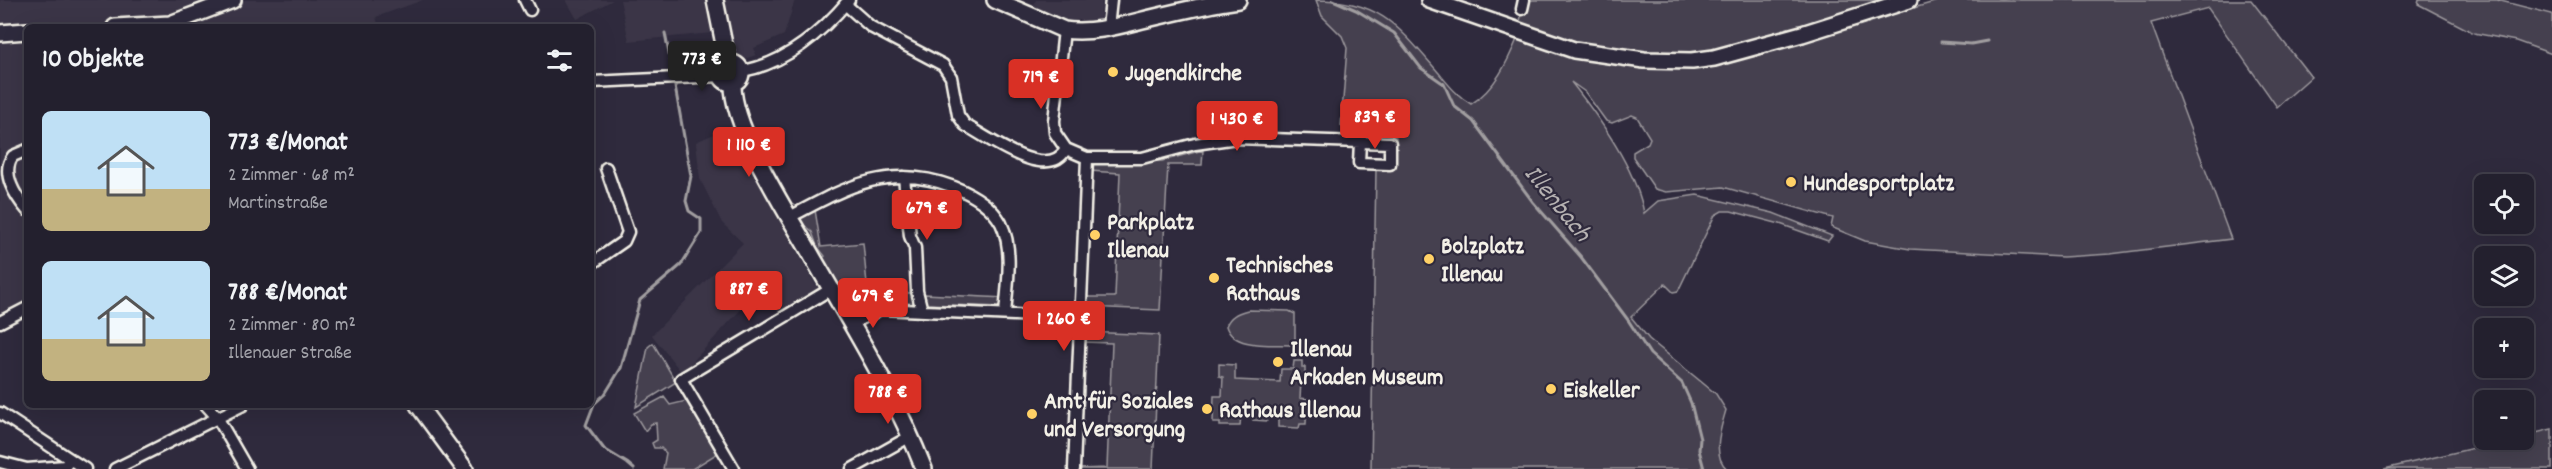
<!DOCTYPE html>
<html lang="de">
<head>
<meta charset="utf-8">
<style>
  :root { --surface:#23202e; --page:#2f2d3a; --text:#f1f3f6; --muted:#a3a3aa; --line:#403e4a; --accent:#d93025 }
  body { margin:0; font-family:Dekko,sans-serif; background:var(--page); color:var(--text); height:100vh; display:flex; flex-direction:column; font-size:22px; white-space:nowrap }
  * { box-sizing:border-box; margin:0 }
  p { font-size:20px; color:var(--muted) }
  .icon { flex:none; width:33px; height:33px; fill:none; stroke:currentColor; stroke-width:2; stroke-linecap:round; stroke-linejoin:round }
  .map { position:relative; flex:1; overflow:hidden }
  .drawer { position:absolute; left:24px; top:24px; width:570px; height:384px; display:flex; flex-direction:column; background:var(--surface); border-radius:9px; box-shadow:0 6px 24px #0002,0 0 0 2px var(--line) }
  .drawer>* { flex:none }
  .tools { position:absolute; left:2474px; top:174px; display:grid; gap:12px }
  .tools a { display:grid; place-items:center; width:60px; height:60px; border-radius:9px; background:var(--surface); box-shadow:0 6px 24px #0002,0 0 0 2px var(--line); font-size:30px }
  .price { position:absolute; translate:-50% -51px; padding:0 14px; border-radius:6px; background:var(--accent); color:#fff; font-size:20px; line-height:39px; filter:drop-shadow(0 2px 3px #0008) }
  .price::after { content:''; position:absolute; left:50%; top:36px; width:18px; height:14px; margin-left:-9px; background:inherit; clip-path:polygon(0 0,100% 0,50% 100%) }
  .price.on { background:#222; color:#fff }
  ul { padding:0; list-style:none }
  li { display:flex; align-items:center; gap:18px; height:150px; padding:0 18px }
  li span { display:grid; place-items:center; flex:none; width:168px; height:120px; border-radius:9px; color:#555 }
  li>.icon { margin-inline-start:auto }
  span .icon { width:72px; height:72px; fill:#fffc; stroke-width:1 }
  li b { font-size:26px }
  h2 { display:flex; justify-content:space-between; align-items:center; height:72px; padding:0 18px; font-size:26px }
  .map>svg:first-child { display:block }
  .built { fill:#3b3647 }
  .green { fill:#454050; stroke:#9c989c; stroke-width:1.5 }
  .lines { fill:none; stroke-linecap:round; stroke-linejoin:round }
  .stream { stroke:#a19ea0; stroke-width:3 }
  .street-casing { stroke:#f4f1e8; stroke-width:15 }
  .secondary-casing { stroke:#f4f1e8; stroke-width:20 }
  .street { stroke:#2f2a3d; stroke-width:10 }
  .secondary { stroke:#2f2a3d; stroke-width:15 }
  .poi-dot { fill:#ffd166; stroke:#2f2a3d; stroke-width:2 }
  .labels { text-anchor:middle; stroke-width:4.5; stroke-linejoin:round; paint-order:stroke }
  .poi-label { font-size:24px; font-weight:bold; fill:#f4f1e8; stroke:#2f2a3d; text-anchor:start }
  .water-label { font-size:26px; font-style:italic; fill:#b6b2b2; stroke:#2f2a3d }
</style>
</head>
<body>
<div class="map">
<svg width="2552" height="469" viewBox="0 0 2552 469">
  <rect width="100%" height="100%" fill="#2f2a3d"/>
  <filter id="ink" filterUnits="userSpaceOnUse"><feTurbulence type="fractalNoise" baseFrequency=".0167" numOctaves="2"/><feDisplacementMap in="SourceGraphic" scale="12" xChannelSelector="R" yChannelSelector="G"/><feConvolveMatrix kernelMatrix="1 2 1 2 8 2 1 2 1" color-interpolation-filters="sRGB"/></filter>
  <g filter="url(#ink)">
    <path class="built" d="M0,0H423L376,17L379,27H27V306L0,320Z
      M566,0H613L577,19Z
      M620,0H795L784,35L754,48L756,55L744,59L736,54L722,32L629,41Z
      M1036,0H1102L1100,20H1064L1032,8Z
      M732,126L740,150L820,293L782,315L757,292L682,373L652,335L743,243L722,223L700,179L696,142Z"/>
    <path class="green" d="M1316,0C1380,0 1399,27 1438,72C1448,84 1457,96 1471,104C1495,89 1507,63 1518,37L1668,68L1734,61L1941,0H2251L2311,77L2277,107L2208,8L2151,23L2231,239L2110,254L2063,257L1910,249L1865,241L1831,227L1833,218L1723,187L1666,192L1655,189L1633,157V152L1648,143L1650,138L1637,117L1632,115L1612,123L1606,121L1585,92L1571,82C1598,116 1636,170 1644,213L1658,201L1697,195L1773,213L1832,236L1828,241L1780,224L1731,211H1722L1715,215L1678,291L1673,292L1665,284L1631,317L1649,339L1716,394L1726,410C1721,428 1711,454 1727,469H1371L1376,169H1394L1396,137L1380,131L1344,128L1341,126L1347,48L1342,36L1322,16Z
      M1525,0H1889C1814,25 1737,55 1657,56C1611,56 1563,39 1519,25Z
      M2419,0H2497L2552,14V54L2516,41L2474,33L2418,4Z
      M1203,150L1202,165H1168L1160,310L1085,307V297H1115L1120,173L1090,171L1091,163L1162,161Z
      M810,209L815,210L821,247L863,243L867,284L886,293H914L917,303L914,306L858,302L849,299L838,288L821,259L825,256L817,246L812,232L794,217Z
      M924,294L1005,298L1001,307L926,304Z
      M1248,310L1289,311L1295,314V341L1291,345C1271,344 1233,349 1226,326C1230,315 1238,313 1248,310Z
      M1084,332L1159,335L1153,469H1078L1107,468L1112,343L1083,342Z
      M653,343L676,382L636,407L648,347Z
      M1294,361H1302V367H1305V380L1301,381L1300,398L1307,399L1306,424H1300L1299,428L1278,427V414H1268L1267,421L1253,420V413H1241L1240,426H1220V423H1213L1214,396H1222L1223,377L1219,376V364L1235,365V380L1280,382L1281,369H1293Z
      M664,397L670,405L686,401L718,453L692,469H663L666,453L661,448H654L652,443L657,440L656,423L651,424L645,431L634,413Z
      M2552,429V469H2384L2508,440H2523V436Z"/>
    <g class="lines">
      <path class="stream" d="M1333,0L1356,10L1394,33L1421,68L1444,84L1454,106L1473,121L1533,202L1581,257L1628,320L1650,354L1682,383L1691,403L1700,439L1699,450L1704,469
        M665,33L673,75
        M1941,42L1971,44L1987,41
        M634,469L627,463L604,449L586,425L594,404L605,394L621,368L640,300L681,265L701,233V219L689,211L686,201L691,176L674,81"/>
      <g class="street-casing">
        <path id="street" d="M525,0L530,10
          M845,4L871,27L943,65L951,77L958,115L965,125C987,137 1048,183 1066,149
          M1522,9L1524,0
          M1108,28L1111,0
          M1064,30L1054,121L1055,133L1066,149L1087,158H1142L1195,144L1237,138L1390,143V164L1359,163L1360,142
          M742,71C785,64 821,33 849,0
          M591,82L721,76
          M27,150L13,156C0,173 16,197 27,210
          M904,177L910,236L915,248L917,291L922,311
          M790,217C846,187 890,162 954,187C972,194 991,205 1001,223C1014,249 1007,287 1005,314
          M591,264L624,241L628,232L606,168
          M843,310L855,305L880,309L1080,318
          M0,322L27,308
          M851,324L880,309
          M206,405L217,417L247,469
          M0,413L85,469
          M0,462L27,469L65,466L70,460
          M115,469L243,405
          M734,469L681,379L831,289
          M852,469L911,436
          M1074,469L1087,158"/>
      </g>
      <g class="secondary-casing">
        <path id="secondary" d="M715,0L728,64
          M995,0L1064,30C1094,34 1122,25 1151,18C1180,11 1209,4 1238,0
          M1429,0L1574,50L1644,60L1692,61L1714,58L1802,34L1909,0
          M115,27L170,24L233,0
          M0,33L27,31
          M721 73a10 10 0 1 1 20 0a10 10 0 1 1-20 0Z
          M733,84C732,129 790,217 813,258C853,327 895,394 924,469
          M418,405L465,469"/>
      </g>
      <use href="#street" class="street"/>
      <use href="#secondary" class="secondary"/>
    </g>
  </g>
  <g class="poi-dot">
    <circle cx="1113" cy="72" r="6"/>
    <circle cx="1791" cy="182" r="6"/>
    <circle cx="1095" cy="235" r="6"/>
    <circle cx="1429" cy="259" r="6"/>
    <circle cx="1214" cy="278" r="6"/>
    <circle cx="1278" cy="362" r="6"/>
    <circle cx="1551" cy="389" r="6"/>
    <circle cx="1207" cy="409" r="6"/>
    <circle cx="1032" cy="414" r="6"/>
  </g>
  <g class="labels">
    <g class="poi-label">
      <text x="1125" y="80">Jugendkirche</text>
      <text x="1803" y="190">Hundesportplatz</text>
      <text x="1107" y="229">Parkplatz<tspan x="1107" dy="28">Illenau</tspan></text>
      <text x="1441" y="253">Bolzplatz<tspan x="1441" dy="28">Illenau</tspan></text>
      <text x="1226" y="272">Technisches<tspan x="1226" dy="28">Rathaus</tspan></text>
      <text x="1290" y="356">Illenau<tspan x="1290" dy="28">Arkaden Museum</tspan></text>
      <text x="1563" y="397">Eiskeller</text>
      <text x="1044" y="408">Amt für Soziales<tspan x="1044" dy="28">und Versorgung</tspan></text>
      <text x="1219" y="417">Rathaus Illenau</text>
    </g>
    <g class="water-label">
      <text transform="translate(1559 202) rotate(51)" y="9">Illenbach</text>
    </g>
  </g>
</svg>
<div class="tools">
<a><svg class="icon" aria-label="locate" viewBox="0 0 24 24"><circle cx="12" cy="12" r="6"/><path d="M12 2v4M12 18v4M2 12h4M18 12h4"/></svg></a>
<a><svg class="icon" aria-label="layers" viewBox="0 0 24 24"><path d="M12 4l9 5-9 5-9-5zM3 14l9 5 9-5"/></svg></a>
<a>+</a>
<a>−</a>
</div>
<b class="price on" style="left:702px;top:92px">773 €</b>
<b class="price" style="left:1041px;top:110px">719 €</b>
<b class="price" style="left:1375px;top:150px">839 €</b>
<b class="price" style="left:1237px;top:152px">1 430 €</b>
<b class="price" style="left:749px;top:178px">1 110 €</b>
<b class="price" style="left:927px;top:241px">679 €</b>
<b class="price" style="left:749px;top:322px">887 €</b>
<b class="price" style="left:873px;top:329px">679 €</b>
<b class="price" style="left:1064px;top:352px">1 260 €</b>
<b class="price" style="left:888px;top:425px">788 €</b>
<section class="drawer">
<h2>10 Objekte<svg class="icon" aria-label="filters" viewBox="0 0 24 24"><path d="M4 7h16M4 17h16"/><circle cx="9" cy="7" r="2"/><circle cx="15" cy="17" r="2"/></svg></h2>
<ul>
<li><span style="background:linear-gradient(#bfe0f5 65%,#c2b280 0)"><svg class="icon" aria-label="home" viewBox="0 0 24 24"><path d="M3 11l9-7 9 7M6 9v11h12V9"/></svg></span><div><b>773 €/Monat</b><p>2 Zimmer · 68 m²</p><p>Martinstraße</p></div></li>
<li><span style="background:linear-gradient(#bfe0f5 65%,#c2b280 0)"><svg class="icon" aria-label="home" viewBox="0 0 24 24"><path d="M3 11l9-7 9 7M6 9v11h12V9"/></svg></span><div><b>788 €/Monat</b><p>2 Zimmer · 80 m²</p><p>Illenauer Straße</p></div></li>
</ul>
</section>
</div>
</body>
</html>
